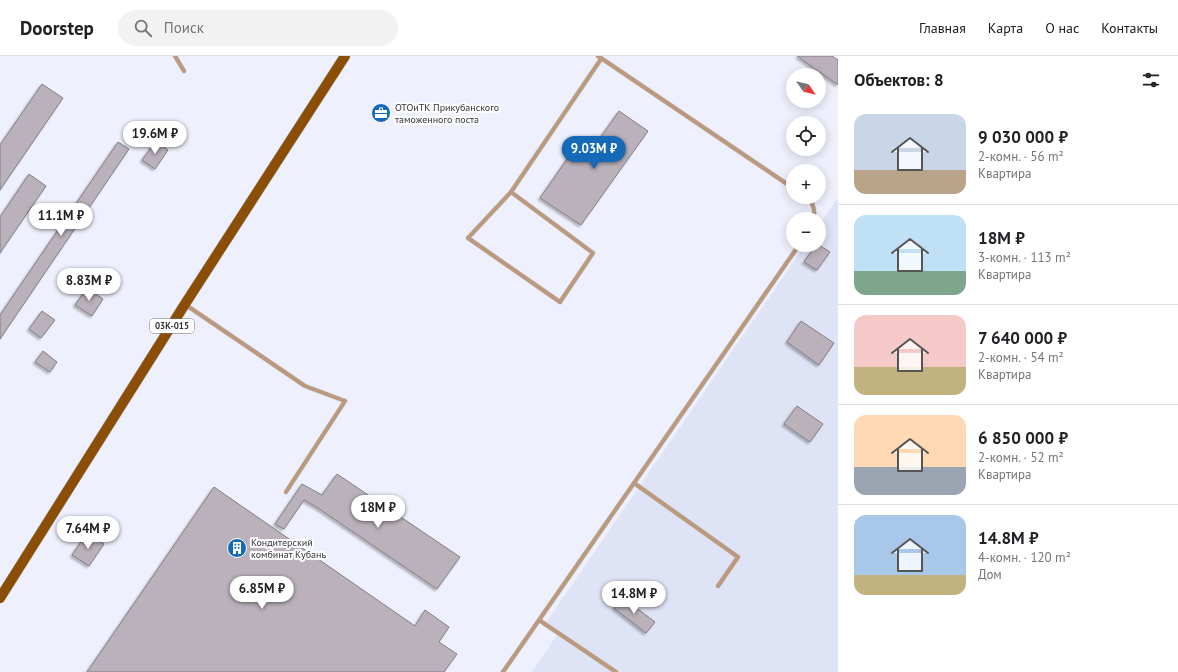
<!DOCTYPE html>
<html lang="ru">
<head>
<meta charset="utf-8">
<style>
  :root { --surface:#fff; --page:#f2f2f2; --text:#202124; --muted:#757577; --line:#e0e0e0; --accent:#1569b7 }
  body { margin:0; font-family:"PT Sans",sans-serif; background:var(--page); color:var(--text); height:100vh; display:flex; flex-direction:column; font-size:15px; white-space:nowrap }
  * { box-sizing:border-box; margin:0 }
  p { font-size:13px; color:var(--muted) }
  .icon { flex:none; width:22px; height:22px; fill:none; stroke:currentColor; stroke-width:2; stroke-linecap:round; stroke-linejoin:round }
  .map { position:relative; flex:1; overflow:hidden }
  .drawer { display:flex; flex-direction:column; background:var(--surface); width:340px }
  .drawer>* { flex:none }
  .needle { width:26px; rotate:124deg }
  .controls { position:absolute; left:786px; top:12px; display:grid; gap:8px }
  .controls a { display:grid; place-items:center; width:40px; height:40px; border-radius:50%; background:var(--surface); box-shadow:0 2px 10px #0003; font-size:20px }
  .price { position:absolute; translate:-50% -34px; padding:0 9px; border-radius:14px; background:#fff; color:#222; font-size:13px; line-height:26px; filter:drop-shadow(0 1px 2px #0008) }
  .price::after { content:''; position:absolute; left:50%; top:24px; width:12px; height:9px; margin-left:-6px; background:inherit; clip-path:polygon(0 0,100% 0,50% 100%) }
  .price.active { background:var(--accent); color:#fff }
  ul { padding:0; list-style:none }
  li { display:flex; align-items:center; gap:12px; height:100px; padding:0 16px }
  li+li { border-top:1px solid var(--line) }
  li span { display:grid; place-items:center; flex:none; width:112px; height:80px; border-radius:12px; color:#555 }
  li>.icon { margin-inline-start:auto }
  span .icon { width:48px; height:48px; fill:#fffc; stroke-width:1 }
  li b { font-size:17px }
  h2 { display:flex; justify-content:space-between; align-items:center; height:48px; padding:0 16px; font-size:17px }
  header { display:flex; align-items:center; gap:24px; box-sizing:border-box; height:56px; padding:0 20px; background:var(--surface); border-bottom:1px solid var(--line) }
  header strong { font-size:19px }
  nav { display:flex; gap:22px; margin-inline-start:auto; font-size:14px }
  .search { width:280px; height:36px; background:var(--page); display:flex; align-items:center; gap:10px; box-sizing:border-box; padding:0 14px; border-radius:22px; color:var(--muted); font-size:15px }
  main { display:flex; flex:1; min-height:0 }
  .map>svg:first-child { display:block }
  .built { fill:#dee3f5 }
  .building { fill:#bab1ba; stroke:#857d85; filter:url(#shadow) }
  .lines { fill:none; stroke-linecap:round; stroke-linejoin:round }
  .service-casing { stroke:#cccfda; stroke-width:5 }
  .primary-casing { stroke:#cccfda; stroke-width:11 }
  .service { stroke:#bc997d; stroke-width:4 }
  .primary { stroke:#8a4e07; stroke-width:10 }
  .labels { text-anchor:middle; stroke-width:4; stroke-linejoin:round; paint-order:stroke }
  .shield { fill:#fff; stroke:#707074; stroke-width:1 }
  .shield-label { font-size:9px; font-weight:bold; fill:#323338 }
  .poi-label { font-size:10px; fill:#323338; stroke:#fff; text-anchor:start }
</style>
</head>
<body>
<header>
<strong>Doorstep</strong>
<div class="search"><svg class="icon" aria-label="search" viewBox="0 0 24 24"><circle cx="10" cy="10" r="6"/><path d="M15 15l6 6"/></svg>Поиск</div>
<nav><a>Главная</a><a>Карта</a><a>О нас</a><a>Контакты</a></nav>
</header>
<main>
<div class="map">
<svg width="838" height="616" viewBox="0 0 838 616">
  <defs>
    <filter id="shadow"><feDropShadow dx="-2" dy="2" stdDeviation="1" flood-color="#0004"/></filter>
  </defs>
  <rect width="100%" height="100%" fill="#eef1fd"/>
  <path class="built" d="M838,142V616H532L559,576L545,568L805,189H819V169Z"/>
  <path class="building" d="M797,0H832L838,4V29Z
    M42,28L63,42L0,134V89Z
    M619,55L648,75L581,169L540,142L574,93L586,102Z
    M156,85L168,94L155,113L142,104Z
    M118,86L129,93L0,283V259Z
    M29,118L46,130L0,197V161Z
    M816,189H819L830,196L817,214L804,206Z
    M87,232L103,243L92,260L75,249Z
    M42,255L55,264L41,282L29,273Z
    M801,265L834,287L819,309L787,286Z
    M43,295L57,306L50,316L35,306Z
    M797,350L823,368L810,386L784,368Z
    M337,418L460,501L437,533L318,452L304,444L284,473L275,468L302,428L322,439Z
    M214,431L415,570L425,554L449,571L439,586L457,598L444,616H87Z
    M87,477L104,488L89,510L72,499Z
    M622,541L655,566L646,577L614,552Z"/>
  <g class="lines">
    <g class="service-casing">
      <path id="service" d="M175,0L184,15
        M598,0L793,132
        M511,136L468,182L560,246L593,197L511,136L601,3
        M806,141C813,146 816,155 813,163
        M186,249L305,330L345,345L286,436
        M634,427L738,501L718,530
        M539,564L616,616
        M503,616L799,189"/>
    </g>
    <g class="primary-casing">
      <path id="primary" d="M0,542L185,248L345,0"/>
    </g>
    <use href="#service" class="service"/>
    <use href="#primary" class="primary"/>
  </g>
  <defs>
    <g id="office-disc" transform="scale(1)"><circle r="9.5" fill="#1569b7" stroke="#fff"/><path d="M-6-3h4V-5.5h4V-3h4V5H-6ZM-1-4.5V-3h2v-1.5ZM-6 0V1H6V0Z" fill="#fff"/></g>
    <g id="building-disc" transform="scale(1)"><circle r="9.5" fill="#1569b7" stroke="#fff"/><path d="M-4-6H4V6H1V3H-1V6H-4ZM-2.5-4.3h1.7v1.8h-1.7ZM.8-4.3h1.7v1.8H.8ZM-2.5-1h1.7V.8h-1.7ZM.8-1h1.7V.8H.8Z" fill="#fff"/></g>
  </defs>
  <g fill-rule="evenodd">
    <use href="#office-disc" x="381" y="57"/>
    <use href="#building-disc" x="237" y="492"/>
  </g>
  <g class="labels">
    <rect class="shield" x="150" y="263" width="44" height="14" rx="3"/>
    <g class="shield-label">
      <text x="172" y="273">03К-015</text>
    </g>
    <g class="poi-label">
      <text x="395" y="55">ОТОиТК Прикубанского<tspan x="395" dy="12">таможенного поста</tspan></text>
      <text x="251" y="490">Кондитерский<tspan x="251" dy="12">комбинат Кубань</tspan></text>
    </g>
  </g>
</svg>
<div class="controls">
<a><svg class="needle" viewBox="-14 -14 28 28"><path d="M0-13l5 13h-10z" fill="#e53935"/><path d="M0 13l5-13h-10z" fill="#757577"/></svg></a>
<a><svg class="icon" aria-label="locate" viewBox="0 0 24 24"><circle cx="12" cy="12" r="6"/><path d="M12 2v4M12 18v4M2 12h4M18 12h4"/></svg></a>
<a>+</a>
<a>−</a>
</div>
<b class="price" style="left:155px;top:99px">19.6M ₽</b>
<b class="price active" style="left:594px;top:114px">9.03M ₽</b>
<b class="price" style="left:61px;top:181px">11.1M ₽</b>
<b class="price" style="left:89px;top:246px">8.83M ₽</b>
<b class="price" style="left:378px;top:473px">18M ₽</b>
<b class="price" style="left:88px;top:494px">7.64M ₽</b>
<b class="price" style="left:262px;top:554px">6.85M ₽</b>
<b class="price" style="left:634px;top:559px">14.8M ₽</b>
</div>
<section class="drawer">
<h2>Объектов: 8<svg class="icon" aria-label="filters" viewBox="0 0 24 24"><path d="M4 7h16M4 17h16"/><circle cx="9" cy="7" r="2"/><circle cx="15" cy="17" r="2"/></svg></h2>
<ul>
<li><span style="background:linear-gradient(#c9d6e8 70%,#b9a48a 0)"><svg class="icon" aria-label="home" viewBox="0 0 24 24"><path d="M3 11l9-7 9 7M6 9v11h12V9"/></svg></span><div><b>9 030 000 ₽</b><p>2-комн. · 56 m²</p><p>Квартира</p></div></li>
<li><span style="background:linear-gradient(#bfe0f5 70%,#7fa58c 0)"><svg class="icon" aria-label="home" viewBox="0 0 24 24"><path d="M3 11l9-7 9 7M6 9v11h12V9"/></svg></span><div><b>18M ₽</b><p>3-комн. · 113 m²</p><p>Квартира</p></div></li>
<li><span style="background:linear-gradient(#f6c9c9 65%,#c2b280 0)"><svg class="icon" aria-label="home" viewBox="0 0 24 24"><path d="M3 11l9-7 9 7M6 9v11h12V9"/></svg></span><div><b>7 640 000 ₽</b><p>2-комн. · 54 m²</p><p>Квартира</p></div></li>
<li><span style="background:linear-gradient(#ffd9b3 65%,#9aa5b1 0)"><svg class="icon" aria-label="home" viewBox="0 0 24 24"><path d="M3 11l9-7 9 7M6 9v11h12V9"/></svg></span><div><b>6 850 000 ₽</b><p>2-комн. · 52 m²</p><p>Квартира</p></div></li>
<li><span style="background:linear-gradient(#a9c7e8 75%,#c2b280 0)"><svg class="icon" aria-label="home" viewBox="0 0 24 24"><path d="M3 11l9-7 9 7M6 9v11h12V9"/></svg></span><div><b>14.8M ₽</b><p>4-комн. · 120 m²</p><p>Дом</p></div></li>
</ul>
</section>
</main>
</body>
</html>
